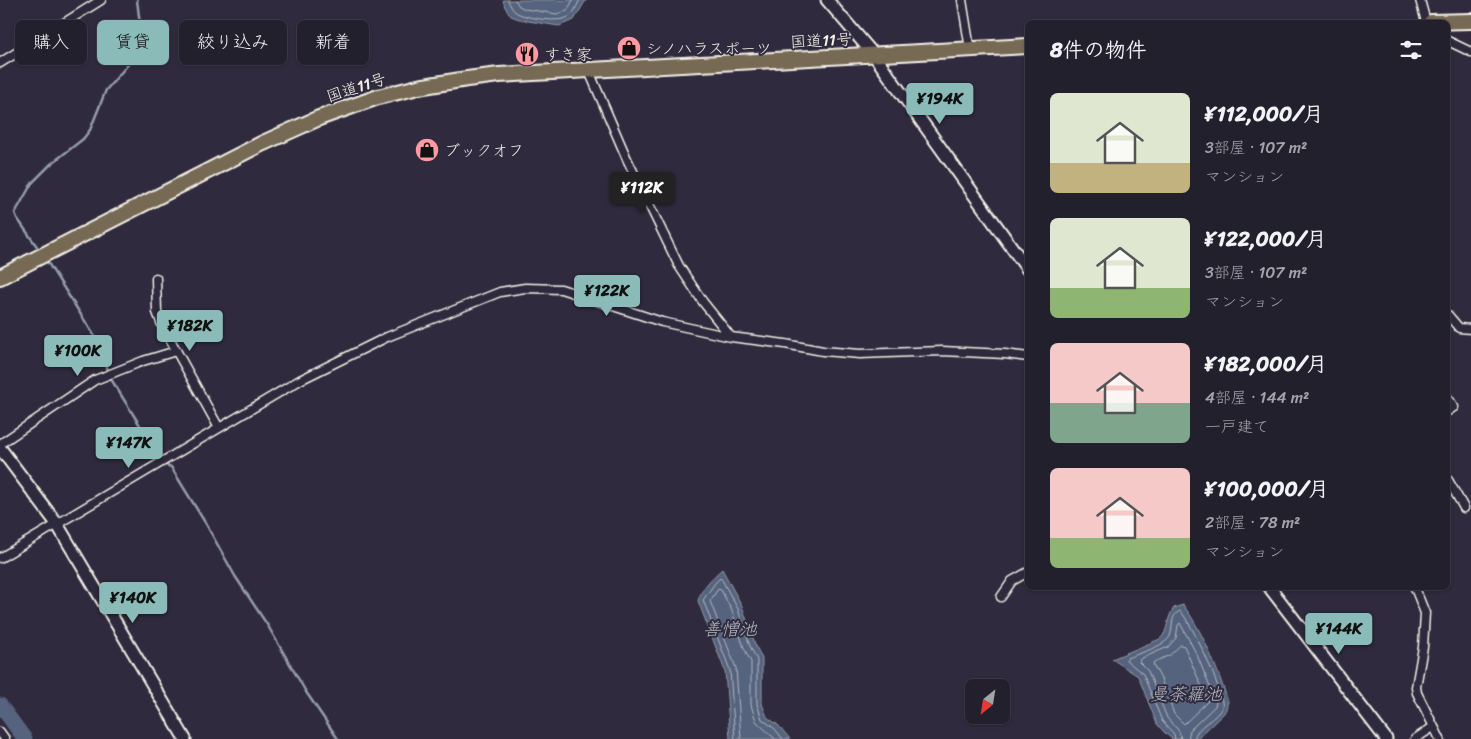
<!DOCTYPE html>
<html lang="ja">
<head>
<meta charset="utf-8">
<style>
  :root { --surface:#23202e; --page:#2b2836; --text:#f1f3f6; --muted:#a3a3aa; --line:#403e4a; --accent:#8bbbb9 }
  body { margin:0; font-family:Sriracha,"Klee One",sans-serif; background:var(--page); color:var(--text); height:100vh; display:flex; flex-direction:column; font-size:19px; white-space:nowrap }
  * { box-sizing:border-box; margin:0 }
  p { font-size:16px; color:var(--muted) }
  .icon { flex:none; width:28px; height:28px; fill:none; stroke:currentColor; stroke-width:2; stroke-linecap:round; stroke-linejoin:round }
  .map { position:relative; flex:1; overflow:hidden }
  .sheet { position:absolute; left:1025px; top:20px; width:425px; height:570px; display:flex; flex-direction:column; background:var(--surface); border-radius:8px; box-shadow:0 1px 4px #0004,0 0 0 1px var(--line) }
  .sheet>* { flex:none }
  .banner { position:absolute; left:15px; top:20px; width:475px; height:45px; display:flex; gap:10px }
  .needle { width:32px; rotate:210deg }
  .tools { position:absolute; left:965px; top:679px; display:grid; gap:10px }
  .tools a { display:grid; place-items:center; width:45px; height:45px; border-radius:8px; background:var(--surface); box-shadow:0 1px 4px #0004,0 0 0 1px var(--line); font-size:25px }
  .price { position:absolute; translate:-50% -42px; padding:0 11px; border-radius:5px; background:var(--accent); color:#111; font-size:16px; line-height:32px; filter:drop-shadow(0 1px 2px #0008) }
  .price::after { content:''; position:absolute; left:50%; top:30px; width:15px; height:11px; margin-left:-8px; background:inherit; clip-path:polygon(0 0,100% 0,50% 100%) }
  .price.active { background:#222; color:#fff }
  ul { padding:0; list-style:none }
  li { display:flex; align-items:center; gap:15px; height:125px; padding:0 25px }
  li span { display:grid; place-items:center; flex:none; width:140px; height:100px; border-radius:8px; color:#555 }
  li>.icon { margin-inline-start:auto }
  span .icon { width:60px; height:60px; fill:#fffc; stroke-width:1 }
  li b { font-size:21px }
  h2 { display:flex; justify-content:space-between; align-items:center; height:60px; padding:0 25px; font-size:21px }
  .pill { padding:0 18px; border-radius:8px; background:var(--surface); box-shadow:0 1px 4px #0004,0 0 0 1px var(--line); font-size:18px; line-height:45px }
  .pill.active { background:var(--accent); color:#111 }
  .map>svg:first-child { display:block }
  .water { fill:#55637e; stroke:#959ca8 }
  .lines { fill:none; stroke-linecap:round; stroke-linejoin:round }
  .shore { stroke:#b4b8be; stroke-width:1 }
  .stream { stroke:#959ca8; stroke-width:2.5 }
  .river { stroke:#55637e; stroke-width:15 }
  .street-casing { stroke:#f4f1e8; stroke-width:11 }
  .secondary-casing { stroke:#f4f1e8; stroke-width:15 }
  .highway-casing { stroke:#f4f1e8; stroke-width:18 }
  .street { stroke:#2f2a3d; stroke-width:8 }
  .secondary { stroke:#2f2a3d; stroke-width:11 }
  .highway { stroke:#776a54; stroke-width:14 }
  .labels { text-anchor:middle; stroke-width:4; stroke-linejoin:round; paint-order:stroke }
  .street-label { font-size:16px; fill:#f4f1e8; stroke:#2f2a3d }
  .poi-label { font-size:16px; fill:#f4f1e8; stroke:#2f2a3d; text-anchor:start }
  .water-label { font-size:18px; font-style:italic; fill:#b4b8be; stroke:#2f2a3d }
</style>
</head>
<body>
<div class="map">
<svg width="1471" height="739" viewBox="0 0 1471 739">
  <rect width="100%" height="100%" fill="#2f2a3d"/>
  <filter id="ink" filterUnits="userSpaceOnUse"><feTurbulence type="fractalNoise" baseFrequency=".02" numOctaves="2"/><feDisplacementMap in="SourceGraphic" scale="10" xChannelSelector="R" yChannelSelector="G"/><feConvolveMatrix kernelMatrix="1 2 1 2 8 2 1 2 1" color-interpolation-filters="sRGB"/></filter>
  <g filter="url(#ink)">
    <path class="water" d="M503,0H586L574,20L559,26L522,20L511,16L505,7Z
      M722,569L742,606L755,644L762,659V704L767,717L778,725L790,739H730L725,671L698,601C701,588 713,577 722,569Z
      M1183,605C1202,629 1218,671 1228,701L1226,709L1224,713L1197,739H1172L1165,733L1157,724L1138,676L1112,659L1160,639C1169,631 1166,618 1174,608Z"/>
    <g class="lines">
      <path class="shore" d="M508,0C510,5 512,10 517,13C527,18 560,24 570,16C574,13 577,5 580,0
        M515,0L519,6L525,9L557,14L567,11L573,0
        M1181,645L1184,646L1208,701L1184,724L1174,714L1161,679L1153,664L1154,662L1170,655Z
        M735,739L730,670L703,600L715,583L720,578L722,580L738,609L750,646L757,660V704L762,719L775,729L783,739
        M741,739L736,668L710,601L718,589L721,590L732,611L744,648L751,662V705L756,721L775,739
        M1175,739L1174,734L1162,721L1143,674L1126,660L1127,658C1137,654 1166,646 1170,636C1174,627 1169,616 1180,611C1190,619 1226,696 1222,707C1217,720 1196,725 1194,739
        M1181,739L1179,731L1167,718L1148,671L1139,662L1140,659L1168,647L1176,638L1178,625L1180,623L1197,655L1216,702L1215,706L1190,730L1188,739"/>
      <path class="stream" d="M38,248L17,218L15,213L32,183L51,164L83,139L90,130L106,90L131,61L141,33L137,0
        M48,263L97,340L108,370
        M111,379L161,459
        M166,465L171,467L206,524L235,576L268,626L306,692L338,739"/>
      <path class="river" d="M0,705L25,739"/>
      <g class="street-casing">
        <path id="street" d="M962,0L970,49
          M1420,0L1426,22
          M1448,41L1471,52
          M0,63L101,0
          M589,71L627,159L679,266L703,302L731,337
          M156,278L157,312L162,325L219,428
          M1448,315L1459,328L1471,329
          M1448,398L1454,407L1448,411
          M0,444L95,380L143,361L176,351
          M1448,480L1464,508
          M0,558L300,380L387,337L500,292L525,288L561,289L662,322L731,337L785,344L823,351L860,354L942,351L1005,354L1028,357
          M1415,588L1425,613L1423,647L1416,687L1417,693L1440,739
          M1001,597L1012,581L1028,572
          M0,732L5,739
          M1415,739L1433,727"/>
      </g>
      <g class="secondary-casing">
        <path id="secondary" d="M827,0L874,55L1028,270
          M0,448L57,524L185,739
          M1270,588L1386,739"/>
      </g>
      <g class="highway-casing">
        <path id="highway" d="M1431,22L1471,21
          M0,277L261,144L319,118L378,97L418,87L467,79L499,75L1028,46"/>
      </g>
      <use href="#street" class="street"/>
      <use href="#secondary" class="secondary"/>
      <use href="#highway" class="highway"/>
    </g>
  </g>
  <defs>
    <g id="shop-disc" transform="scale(1.25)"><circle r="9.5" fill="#ff9aa2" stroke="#2f2a3d"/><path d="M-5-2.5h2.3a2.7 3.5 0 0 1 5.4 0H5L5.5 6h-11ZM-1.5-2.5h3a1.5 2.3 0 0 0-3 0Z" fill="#111"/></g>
    <g id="restaurant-disc" transform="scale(1.25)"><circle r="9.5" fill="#ff9aa2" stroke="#2f2a3d"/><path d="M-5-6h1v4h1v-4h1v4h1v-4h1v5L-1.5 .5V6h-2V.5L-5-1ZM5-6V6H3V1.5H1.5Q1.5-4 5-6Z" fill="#111"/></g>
  </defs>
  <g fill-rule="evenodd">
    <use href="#shop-disc" x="629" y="48"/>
    <use href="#restaurant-disc" x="527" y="54"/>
    <use href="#shop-disc" x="427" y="150"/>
  </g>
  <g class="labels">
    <g class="street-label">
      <text transform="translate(821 40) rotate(-3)" y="6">国道11号</text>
      <text transform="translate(356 87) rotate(-18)" y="6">国道11号</text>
    </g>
    <g class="poi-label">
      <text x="646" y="54">シノハラスポーツ</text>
      <text x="544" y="60">すき家</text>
      <text x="444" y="156">ブックオフ</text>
    </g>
    <g class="water-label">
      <text x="730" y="635">善憎池</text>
      <text x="1186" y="700">曼荼羅池</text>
    </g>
  </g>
</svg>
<div class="tools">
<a><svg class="needle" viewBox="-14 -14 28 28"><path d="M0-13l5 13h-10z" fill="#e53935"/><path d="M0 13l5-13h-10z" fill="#a3a3aa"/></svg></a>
</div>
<b class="price" style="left:940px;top:125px">¥194K</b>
<b class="price active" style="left:642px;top:214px">¥112K</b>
<b class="price" style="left:607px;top:317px">¥122K</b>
<b class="price" style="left:190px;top:352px">¥182K</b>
<b class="price" style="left:78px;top:377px">¥100K</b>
<b class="price" style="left:129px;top:469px">¥147K</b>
<b class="price" style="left:133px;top:624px">¥140K</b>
<b class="price" style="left:1339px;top:655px">¥144K</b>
<div class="banner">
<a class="pill">購入</a>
<a class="pill active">賃貸</a>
<a class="pill">絞り込み</a>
<a class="pill">新着</a>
</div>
<section class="sheet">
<h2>8件の物件<svg class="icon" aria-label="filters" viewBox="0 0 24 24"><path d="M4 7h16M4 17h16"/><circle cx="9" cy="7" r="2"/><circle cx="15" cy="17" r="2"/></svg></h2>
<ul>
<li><span style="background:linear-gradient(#dfe7d0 70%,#c2b280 0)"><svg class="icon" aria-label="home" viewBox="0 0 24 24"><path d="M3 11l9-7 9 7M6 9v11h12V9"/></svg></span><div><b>¥112,000/月</b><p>3部屋 · 107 m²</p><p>マンション</p></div></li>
<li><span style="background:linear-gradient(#dfe7d0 70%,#8fb573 0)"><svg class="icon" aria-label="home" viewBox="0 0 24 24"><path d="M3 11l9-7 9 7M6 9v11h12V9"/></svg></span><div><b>¥122,000/月</b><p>3部屋 · 107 m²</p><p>マンション</p></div></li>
<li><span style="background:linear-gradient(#f6c9c9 60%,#7fa58c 0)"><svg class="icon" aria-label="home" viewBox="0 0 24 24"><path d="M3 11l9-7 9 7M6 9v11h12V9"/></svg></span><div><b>¥182,000/月</b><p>4部屋 · 144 m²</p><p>一戸建て</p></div></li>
<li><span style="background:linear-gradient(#f6c9c9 70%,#8fb573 0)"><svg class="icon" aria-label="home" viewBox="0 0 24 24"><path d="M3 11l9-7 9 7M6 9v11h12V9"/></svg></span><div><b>¥100,000/月</b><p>2部屋 · 78 m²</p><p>マンション</p></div></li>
</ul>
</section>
</div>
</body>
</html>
